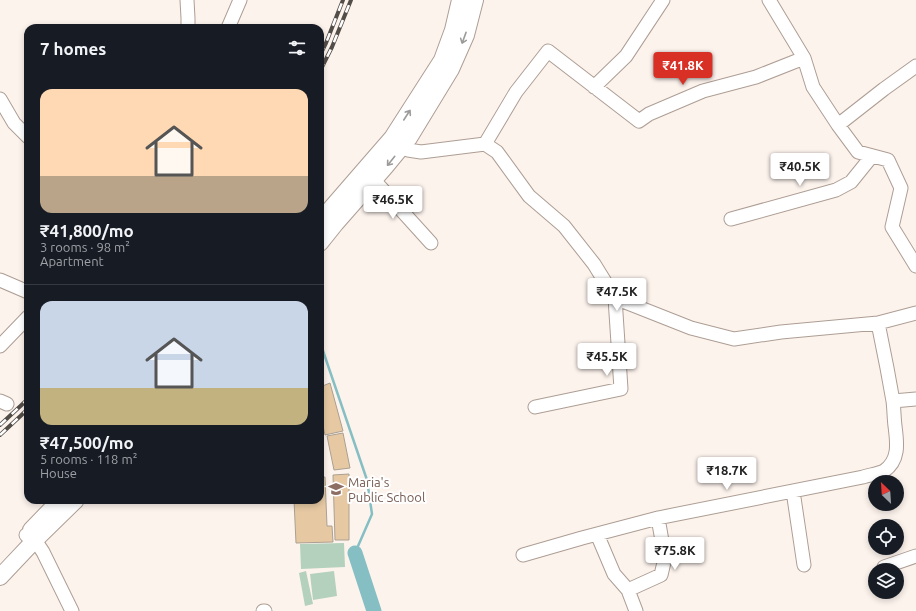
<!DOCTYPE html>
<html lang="en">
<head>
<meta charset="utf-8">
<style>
  :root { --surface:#171b24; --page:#242831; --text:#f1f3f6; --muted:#9ea1a6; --line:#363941; --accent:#d93025 }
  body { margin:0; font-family:Ubuntu,sans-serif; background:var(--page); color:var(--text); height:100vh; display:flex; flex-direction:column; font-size:15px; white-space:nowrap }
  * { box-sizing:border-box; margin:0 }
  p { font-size:13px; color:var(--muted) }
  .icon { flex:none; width:22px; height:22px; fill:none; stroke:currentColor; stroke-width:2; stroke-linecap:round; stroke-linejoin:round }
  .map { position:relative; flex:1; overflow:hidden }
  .sheet { position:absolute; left:24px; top:24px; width:300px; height:480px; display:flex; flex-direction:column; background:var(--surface); border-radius:12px; box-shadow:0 2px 6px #0003 }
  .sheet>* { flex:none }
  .needle { width:26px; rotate:335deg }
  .controls { position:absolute; left:868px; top:475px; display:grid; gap:8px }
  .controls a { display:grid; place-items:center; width:36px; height:36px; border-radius:50%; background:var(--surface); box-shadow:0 2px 6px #0003; font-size:20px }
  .price { position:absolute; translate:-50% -34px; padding:0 9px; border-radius:4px; background:#fff; color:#222; font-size:13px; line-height:26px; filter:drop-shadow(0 1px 2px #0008) }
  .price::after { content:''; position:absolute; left:50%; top:24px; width:12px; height:9px; margin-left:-6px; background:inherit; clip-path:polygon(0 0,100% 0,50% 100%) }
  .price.current { background:var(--accent); color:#fff }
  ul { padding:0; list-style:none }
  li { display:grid; align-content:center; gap:8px; height:212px; padding:0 16px }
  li+li { border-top:1px solid var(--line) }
  li span { display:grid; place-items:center; height:124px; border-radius:12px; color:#555 }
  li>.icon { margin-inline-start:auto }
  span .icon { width:72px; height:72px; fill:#fffc; stroke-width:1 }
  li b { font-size:17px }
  h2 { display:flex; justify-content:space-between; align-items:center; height:48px; padding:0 16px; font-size:17px }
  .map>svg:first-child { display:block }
  .green { fill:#b4d1bd }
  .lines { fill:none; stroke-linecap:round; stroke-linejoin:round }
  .stream { stroke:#85bfc4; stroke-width:2.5 }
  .river { stroke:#85bfc4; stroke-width:15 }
  .building { fill:#e6c9a3; stroke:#aaa092 }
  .minor-casing { stroke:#ad9e94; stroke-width:15 }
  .major-casing { stroke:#ad9e94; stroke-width:18 }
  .minor { stroke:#fff; stroke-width:13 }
  .major { stroke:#fff; stroke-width:16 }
  .rail-casing { stroke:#534d48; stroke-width:4 }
  .rail { stroke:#fff; stroke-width:2.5; stroke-dasharray:8; stroke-linecap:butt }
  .oneway { stroke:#9d9b99 }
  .labels { text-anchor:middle; stroke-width:4; stroke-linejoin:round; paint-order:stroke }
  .education-label { font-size:13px; fill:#785e54; stroke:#fff; text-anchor:start }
</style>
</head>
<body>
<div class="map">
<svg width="916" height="611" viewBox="0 0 916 611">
  <rect width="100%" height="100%" fill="#fdf3ed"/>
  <path class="green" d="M344,543L345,567L301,569L300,544Z
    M306,571L313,604L305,606L299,573Z
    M334,571L337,596L313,600L310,574Z"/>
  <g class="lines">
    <path class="stream" d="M320,342L367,480L372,514L355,553"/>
    <path class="river" d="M355,553L374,611"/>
  </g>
  <path class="building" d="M330,383L343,431L325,435L320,413V387Z
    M343,433L350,468L334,470L327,436Z
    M349,474V540H335L333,475Z
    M320,477H325L327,526H332L333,542L296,543L294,500H320Z"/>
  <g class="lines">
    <g class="minor-casing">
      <path id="minor" d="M187,0L188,18V28
        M769,0L804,58
        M228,28L240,0
        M594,87L626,56L663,0
        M0,99L14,123L28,137
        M838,125L858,152L888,160L901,188L892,227L916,266
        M395,140L408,150L421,152L485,144L497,152L529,196L564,226L594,264L615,298L691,328L734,339L781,332L878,323L916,313
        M485,144L516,92L548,51L639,121L649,114L703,91L756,77L804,58L813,87L838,125L884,89L916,66
        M374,180L431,243
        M731,219L836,190L851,182L872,156
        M0,280L28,292
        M878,323L887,368L893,401L916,399
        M0,346L28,317
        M0,401L7,404
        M535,407L621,389L615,298
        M793,491L804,565
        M597,534L614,574L628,590L636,611
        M26,535L39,546L43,552L72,611
        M523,555L582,538L658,518L863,477C869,475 878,474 884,471C900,460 897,442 895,426C894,418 894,409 893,401
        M884,567L916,556
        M628,590L661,575L665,558L658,518
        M263,611H265"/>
    </g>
    <g class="major-casing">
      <path id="major" d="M320,221L392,138L442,60L453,30L460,0
        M320,243L336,223L386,166L409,138L451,69L466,35L475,0
        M31,530L60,500
        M0,577L34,541L76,500"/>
    </g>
    <use href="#minor" class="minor"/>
    <use href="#major" class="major"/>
    <g class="rail-casing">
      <path id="rail" d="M320,55L326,43L343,0
        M320,71L332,47L351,0
        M0,425L28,399
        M0,435L28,409"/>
    </g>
    <use href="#rail" class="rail"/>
  </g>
  <defs><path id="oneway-shaft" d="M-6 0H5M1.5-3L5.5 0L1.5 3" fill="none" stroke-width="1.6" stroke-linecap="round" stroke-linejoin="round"/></defs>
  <g class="oneway">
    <use href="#oneway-shaft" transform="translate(464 38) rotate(110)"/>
    <use href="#oneway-shaft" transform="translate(407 115) rotate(-57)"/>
    <use href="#oneway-shaft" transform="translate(391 161) rotate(129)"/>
  </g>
  <defs>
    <g id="school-bare" transform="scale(1.2)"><path d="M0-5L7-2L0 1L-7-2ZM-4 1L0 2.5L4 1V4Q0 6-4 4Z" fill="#8d6e63" stroke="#fff" stroke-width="2.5" paint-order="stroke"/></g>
  </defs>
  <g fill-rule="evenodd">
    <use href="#school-bare" x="336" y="489"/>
  </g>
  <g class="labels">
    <g class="education-label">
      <text x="348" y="487">Maria's<tspan x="348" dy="15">Public School</tspan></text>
    </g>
  </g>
</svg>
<div class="controls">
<a><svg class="needle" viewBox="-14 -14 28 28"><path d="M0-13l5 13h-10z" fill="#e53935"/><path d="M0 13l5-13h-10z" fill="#9ea1a6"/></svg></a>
<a><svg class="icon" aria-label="locate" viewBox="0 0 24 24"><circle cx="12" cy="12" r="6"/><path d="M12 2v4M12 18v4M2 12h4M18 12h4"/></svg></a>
<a><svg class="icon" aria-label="layers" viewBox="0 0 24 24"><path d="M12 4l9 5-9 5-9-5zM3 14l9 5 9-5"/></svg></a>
</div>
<b class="price current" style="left:683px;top:86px">₹41.8K</b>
<b class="price" style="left:800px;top:187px">₹40.5K</b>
<b class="price" style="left:393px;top:220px">₹46.5K</b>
<b class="price" style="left:617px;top:312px">₹47.5K</b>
<b class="price" style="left:607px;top:377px">₹45.5K</b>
<b class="price" style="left:727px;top:491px">₹18.7K</b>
<b class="price" style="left:675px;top:571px">₹75.8K</b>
<section class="sheet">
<h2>7 homes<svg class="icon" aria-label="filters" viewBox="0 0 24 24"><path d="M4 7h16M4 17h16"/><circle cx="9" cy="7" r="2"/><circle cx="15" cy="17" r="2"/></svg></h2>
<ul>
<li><span style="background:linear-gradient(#ffd9b3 70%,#b9a48a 0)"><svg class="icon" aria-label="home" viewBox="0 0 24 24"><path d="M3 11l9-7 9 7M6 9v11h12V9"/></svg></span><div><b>₹41,800/mo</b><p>3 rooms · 98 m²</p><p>Apartment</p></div></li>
<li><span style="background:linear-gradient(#c9d6e8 70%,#c2b280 0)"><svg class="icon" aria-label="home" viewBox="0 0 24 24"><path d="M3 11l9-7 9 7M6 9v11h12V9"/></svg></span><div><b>₹47,500/mo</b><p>5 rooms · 118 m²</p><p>House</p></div></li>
</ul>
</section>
</div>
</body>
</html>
